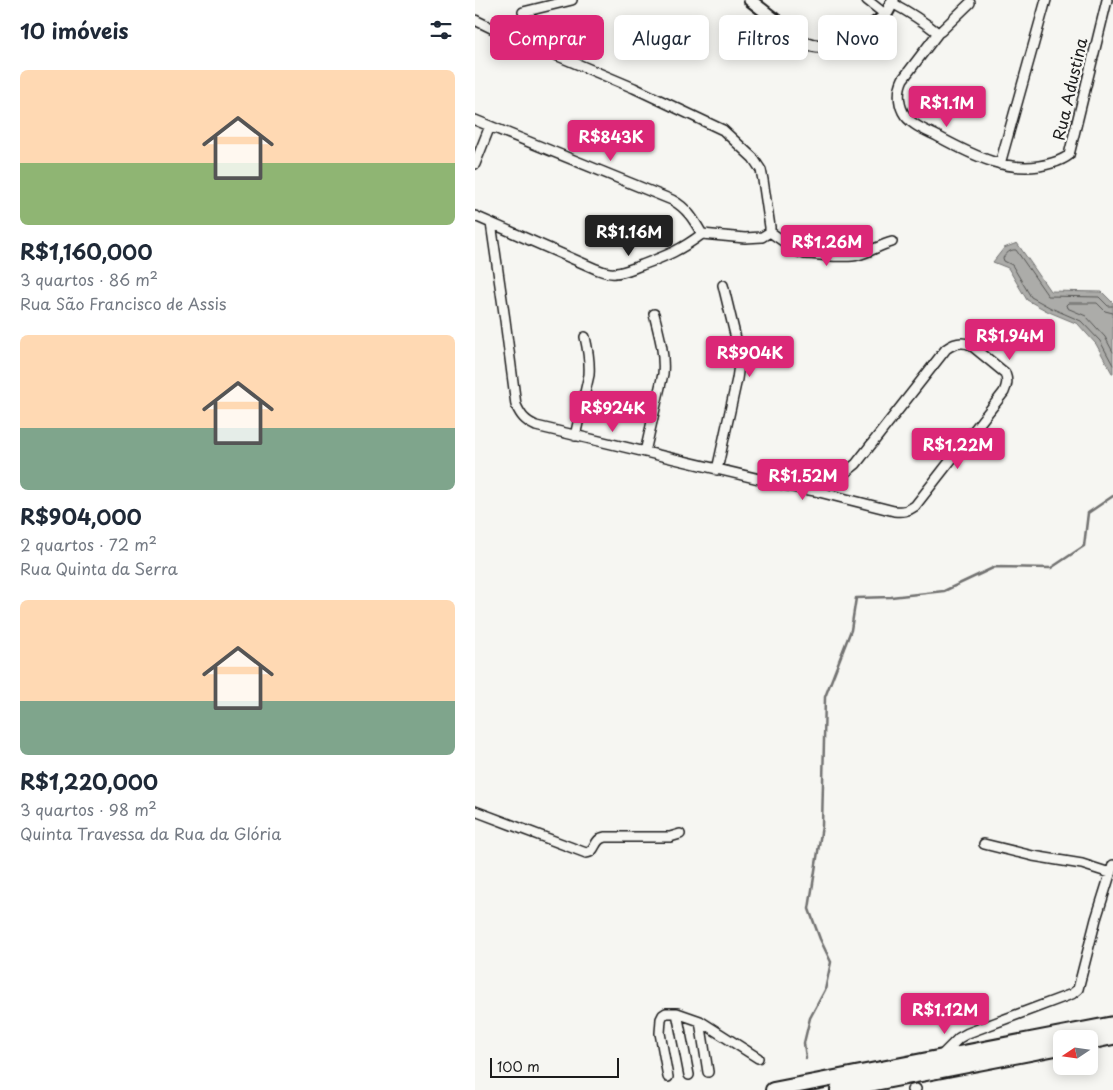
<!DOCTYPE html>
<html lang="pt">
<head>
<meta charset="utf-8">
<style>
  :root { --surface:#fff; --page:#f2f2f3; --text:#1f2937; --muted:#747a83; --accent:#db2777 }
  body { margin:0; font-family:"Playpen Sans",sans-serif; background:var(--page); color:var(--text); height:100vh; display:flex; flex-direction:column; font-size:19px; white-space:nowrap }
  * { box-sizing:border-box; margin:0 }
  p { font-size:16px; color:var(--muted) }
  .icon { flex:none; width:28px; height:28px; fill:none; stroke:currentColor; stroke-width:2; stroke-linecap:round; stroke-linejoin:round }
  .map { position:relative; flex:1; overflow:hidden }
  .details { display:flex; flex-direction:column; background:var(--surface); width:475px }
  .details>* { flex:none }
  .banner { position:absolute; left:15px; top:15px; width:475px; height:45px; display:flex; gap:10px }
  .needle { width:32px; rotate:257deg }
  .controls { position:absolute; left:578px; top:1030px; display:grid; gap:10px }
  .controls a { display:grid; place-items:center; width:45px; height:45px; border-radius:8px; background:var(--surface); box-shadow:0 2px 12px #0003; font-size:25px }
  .scale { position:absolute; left:15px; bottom:12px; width:129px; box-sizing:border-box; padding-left:5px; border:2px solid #1c1c1c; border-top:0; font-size:14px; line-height:18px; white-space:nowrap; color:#1c1c1c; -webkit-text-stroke:4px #f6f6f2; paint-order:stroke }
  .price { position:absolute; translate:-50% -42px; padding:0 11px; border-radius:5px; background:var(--accent); color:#fff; font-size:16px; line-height:32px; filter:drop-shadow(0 1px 2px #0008) }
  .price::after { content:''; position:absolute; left:50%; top:30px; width:15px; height:11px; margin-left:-8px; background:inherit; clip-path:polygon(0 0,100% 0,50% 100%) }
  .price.current { background:#222; color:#fff }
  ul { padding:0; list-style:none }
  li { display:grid; align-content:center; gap:10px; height:265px; padding:0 20px }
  li span { display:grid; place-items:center; height:155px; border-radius:8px; color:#555 }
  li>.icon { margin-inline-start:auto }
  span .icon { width:90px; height:90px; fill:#fffc; stroke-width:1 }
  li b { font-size:21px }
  h2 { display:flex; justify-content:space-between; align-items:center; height:60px; padding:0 20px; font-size:21px }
  .pill { padding:0 18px; border-radius:8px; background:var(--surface); box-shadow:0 2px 12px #0003; font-size:18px; line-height:45px }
  .pill.current { background:var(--accent); color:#fff }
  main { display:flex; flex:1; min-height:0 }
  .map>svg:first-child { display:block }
  .water { fill:#acaca9; stroke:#727271 }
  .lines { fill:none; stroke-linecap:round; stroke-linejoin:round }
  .shore { stroke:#565654; stroke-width:1 }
  .stream { stroke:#727271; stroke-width:2.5 }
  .minor-casing { stroke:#1c1c1c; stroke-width:12 }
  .major-casing { stroke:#1c1c1c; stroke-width:15 }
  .highway-casing { stroke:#1c1c1c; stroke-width:18 }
  .path { stroke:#1c1c1c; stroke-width:1; stroke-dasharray:1 4; stroke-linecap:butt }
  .minor { stroke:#f6f6f2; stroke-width:9 }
  .major { stroke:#f6f6f2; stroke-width:11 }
  .highway { stroke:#f6f6f2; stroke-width:14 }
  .labels { text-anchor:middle; stroke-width:4.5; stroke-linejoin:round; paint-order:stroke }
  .street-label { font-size:16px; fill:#1c1c1c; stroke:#f6f6f2 }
</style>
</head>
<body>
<main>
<section class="details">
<h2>10 imóveis<svg class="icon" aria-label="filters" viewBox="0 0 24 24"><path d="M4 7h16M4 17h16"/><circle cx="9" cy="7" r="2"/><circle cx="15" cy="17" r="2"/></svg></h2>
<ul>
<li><span style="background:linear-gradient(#ffd9b3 60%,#8fb573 0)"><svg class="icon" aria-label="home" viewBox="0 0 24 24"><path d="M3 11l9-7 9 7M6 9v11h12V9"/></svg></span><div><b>R$1,160,000</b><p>3 quartos · 86 m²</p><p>Rua São Francisco de Assis</p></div></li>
<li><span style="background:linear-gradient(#ffd9b3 60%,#7fa58c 0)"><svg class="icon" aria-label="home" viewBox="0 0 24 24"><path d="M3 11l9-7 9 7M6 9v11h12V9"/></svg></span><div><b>R$904,000</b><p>2 quartos · 72 m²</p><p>Rua Quinta da Serra</p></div></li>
<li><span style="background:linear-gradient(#ffd9b3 65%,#7fa58c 0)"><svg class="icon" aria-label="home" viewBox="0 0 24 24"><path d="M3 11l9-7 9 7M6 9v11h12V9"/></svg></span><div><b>R$1,220,000</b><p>3 quartos · 98 m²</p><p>Quinta Travessa da Rua da Glória</p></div></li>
</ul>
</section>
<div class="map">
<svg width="638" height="1090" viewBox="0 0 638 1090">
  <rect width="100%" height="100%" fill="#f6f6f2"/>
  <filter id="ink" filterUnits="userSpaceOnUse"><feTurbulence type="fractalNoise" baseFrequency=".02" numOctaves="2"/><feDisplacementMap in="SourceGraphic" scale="10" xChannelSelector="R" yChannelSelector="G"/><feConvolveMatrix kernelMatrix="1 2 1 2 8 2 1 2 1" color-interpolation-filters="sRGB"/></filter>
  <g filter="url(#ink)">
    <path class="water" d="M542,243L575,291L627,292L638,303V373H637L621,344L603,324L574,312L552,300L533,268L518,262L529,248Z"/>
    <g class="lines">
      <path class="shore" d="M638,306H633L624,297L573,296L541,250C535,249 531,254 528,258L529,261L537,265L556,297L576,308L606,321L625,341L638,365
        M638,313L630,311L622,303H593L591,305L592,308L611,316L630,337L638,352"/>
      <path class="stream" d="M331,1058L329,1043L335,1018L350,990L356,962L345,939L334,909L347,826L350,697L376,630L381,598L416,597L469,591L520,567L576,568L609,546L613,513L638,496"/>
      <g class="minor-casing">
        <path id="minor" d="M392,0L411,15
          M417,3C434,12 448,21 463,33
          M495,3L466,31L463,33L428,79C423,89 423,102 428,112C434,124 450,130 462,136C497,155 536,176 577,163C584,161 589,159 594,155L632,0
          M48,12L97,0
          M0,20L35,37L88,58L159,88L248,130L278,158L286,170L288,180L295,227V232
          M0,120L197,200C212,208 219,220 227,234
          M0,164L15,126
          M525,164L571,0
          M0,216L121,269C127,271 133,274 140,273C149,273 158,268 167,265C191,256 206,250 227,234L270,238L287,237L295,232
          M16,223L30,320L41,405C46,416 50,421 61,426L318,487L340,491L419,511C428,512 433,511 440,506L529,392C532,385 533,381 530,373L496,345C487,341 479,343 471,349L381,464L361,480L340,491
          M295,232L324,252L330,254C345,254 369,259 383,255C395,252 405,245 417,242
          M100,436L114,375C115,361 113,350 110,337
          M170,452L188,374C190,354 184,334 179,314
          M242,470L262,379L264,365V351L248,285
          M0,811L111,853C122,852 118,839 130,837H195L205,834
          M509,844L558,856L607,864L635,873
          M202,1013L214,1075
          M225,1021L233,1072
          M465,1057L484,1038L493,1033L597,994L603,989L621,919L638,865
          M193,1077L185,1033L186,1019L188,1015L191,1013H202L225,1021L283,1058
          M437,1090L441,1089"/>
      </g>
      <g class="major-casing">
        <path id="major" d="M275,0L330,43C354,53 380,39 399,24C403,21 408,18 411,14C414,10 416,5 418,0"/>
      </g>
      <g class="highway-casing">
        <path id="highway" d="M614,1042L638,1037
          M298,1090L638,1024
          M363,1090L586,1047"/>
      </g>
      <path class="path" d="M23,21L40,15"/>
      <use href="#minor" class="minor"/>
      <use href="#major" class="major"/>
      <use href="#highway" class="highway"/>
    </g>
  </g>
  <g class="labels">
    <g class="street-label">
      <text transform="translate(595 89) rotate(-77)" y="6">Rua Adustina</text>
    </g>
  </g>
</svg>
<div class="controls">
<a><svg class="needle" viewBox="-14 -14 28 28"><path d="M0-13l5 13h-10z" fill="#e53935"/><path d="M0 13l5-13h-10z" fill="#747a83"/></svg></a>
</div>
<div class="scale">100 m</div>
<b class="price" style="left:472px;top:128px">R$1.1M</b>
<b class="price" style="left:136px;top:162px">R$843K</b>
<b class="price current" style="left:154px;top:257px">R$1.16M</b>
<b class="price" style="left:352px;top:267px">R$1.26M</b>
<b class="price" style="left:535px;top:361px">R$1.94M</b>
<b class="price" style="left:275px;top:378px">R$904K</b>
<b class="price" style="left:138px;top:433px">R$924K</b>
<b class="price" style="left:483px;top:470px">R$1.22M</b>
<b class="price" style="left:328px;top:501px">R$1.52M</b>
<b class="price" style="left:470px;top:1035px">R$1.12M</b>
<div class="banner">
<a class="pill current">Comprar</a>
<a class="pill">Alugar</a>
<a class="pill">Filtros</a>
<a class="pill">Novo</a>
</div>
</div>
</main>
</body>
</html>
